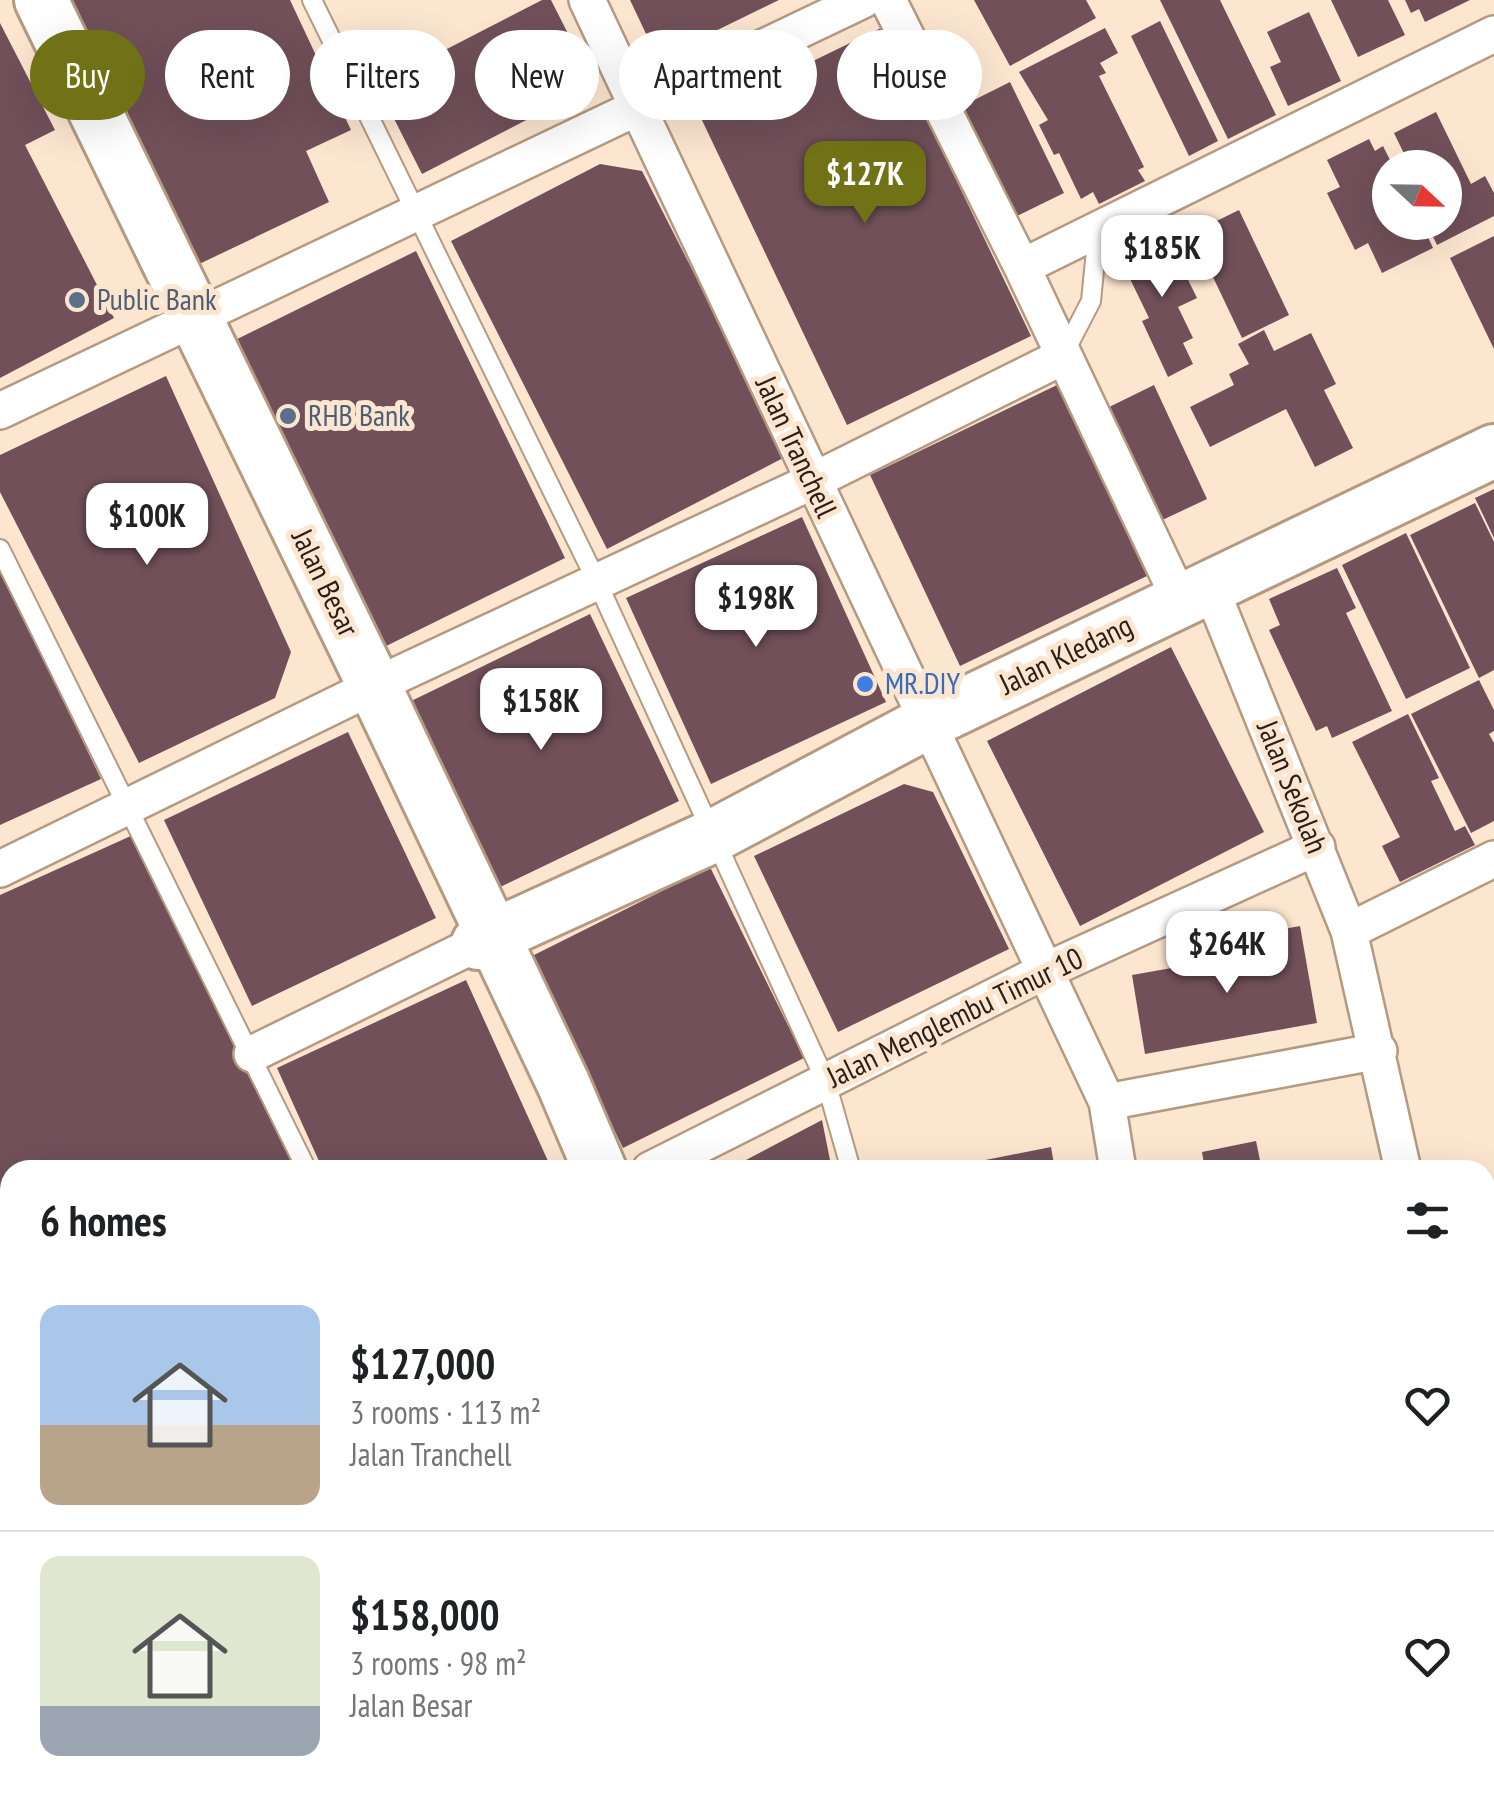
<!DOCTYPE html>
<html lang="en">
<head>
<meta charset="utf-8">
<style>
  :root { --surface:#fff; --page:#f2f2f2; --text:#202124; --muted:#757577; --line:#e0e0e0; --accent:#717115 }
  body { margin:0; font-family:"PT Sans Narrow",sans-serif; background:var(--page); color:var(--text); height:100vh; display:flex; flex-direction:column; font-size:38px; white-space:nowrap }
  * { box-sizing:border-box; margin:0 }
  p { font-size:32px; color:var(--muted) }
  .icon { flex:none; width:55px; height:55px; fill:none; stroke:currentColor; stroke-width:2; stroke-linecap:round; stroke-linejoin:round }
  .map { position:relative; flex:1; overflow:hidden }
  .drawer { position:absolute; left:0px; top:1160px; width:1495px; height:640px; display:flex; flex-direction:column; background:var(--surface); border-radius:30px 30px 0 0; box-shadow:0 10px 40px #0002 }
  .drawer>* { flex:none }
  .guide { position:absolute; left:30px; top:30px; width:1435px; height:90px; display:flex; gap:20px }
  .needle { width:65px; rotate:112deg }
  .fabs { position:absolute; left:1372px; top:150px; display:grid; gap:20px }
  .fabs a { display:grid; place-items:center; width:90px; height:90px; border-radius:50%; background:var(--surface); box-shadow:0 10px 40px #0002; font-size:50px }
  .price { position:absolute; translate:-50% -85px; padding:0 22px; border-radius:20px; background:#fff; color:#222; font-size:32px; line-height:65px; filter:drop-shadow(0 2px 5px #0008) }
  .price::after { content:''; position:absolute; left:50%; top:60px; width:30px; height:22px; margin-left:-15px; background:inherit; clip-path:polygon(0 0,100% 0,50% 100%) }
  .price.on { background:var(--accent); color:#fff }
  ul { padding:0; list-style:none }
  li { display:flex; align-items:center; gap:30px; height:250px; padding:0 40px }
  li+li { border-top:2px solid var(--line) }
  li span { display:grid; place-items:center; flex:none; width:280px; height:200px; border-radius:20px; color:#555 }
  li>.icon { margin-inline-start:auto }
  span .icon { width:120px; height:120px; fill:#fffc; stroke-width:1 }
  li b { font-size:42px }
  h2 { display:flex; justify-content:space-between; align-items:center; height:120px; padding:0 40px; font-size:42px }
  .chip { padding:0 35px; border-radius:45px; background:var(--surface); box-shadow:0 10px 40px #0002; font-size:35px; line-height:90px }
  .chip.on { background:var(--accent); color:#fff }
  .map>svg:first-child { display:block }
  .building { fill:#71505a }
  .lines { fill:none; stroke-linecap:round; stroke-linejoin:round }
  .lane-casing { stroke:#b49a81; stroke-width:22 }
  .street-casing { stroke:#b49a81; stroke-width:40 }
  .secondary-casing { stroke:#b49a81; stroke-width:58 }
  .lane { stroke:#fff; stroke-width:18 }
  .street { stroke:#fff; stroke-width:35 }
  .secondary { stroke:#fff; stroke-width:52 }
  .service-dot { fill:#5c6f8a; stroke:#fce6d0; stroke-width:4 }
  .shop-dot { fill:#3f7fe0; stroke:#fce6d0; stroke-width:4 }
  .labels { text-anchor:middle; stroke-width:10; stroke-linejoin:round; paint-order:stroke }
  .service-label { font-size:30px; fill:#4e5e75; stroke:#fce6d0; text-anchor:start }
  .street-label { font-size:30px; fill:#291f16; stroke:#fce6d0 }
  .shop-label { font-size:30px; fill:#366cbe; stroke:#fce6d0; text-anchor:start }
</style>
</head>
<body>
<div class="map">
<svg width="1494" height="1800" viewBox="0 0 1494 1800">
  <rect width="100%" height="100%" fill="#fce6d0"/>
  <path class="building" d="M67,0H290L351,130L306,151L329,202L193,267Z
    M542,0H551L594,85L422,174L377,85Z
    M630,0H779L658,59Z
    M974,0H1086L1096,18L1010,66Z
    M1160,0H1220L1276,115L1228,139Z
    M1331,0H1388L1405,35L1358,57Z
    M1405,0H1470L1425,22L1419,9L1411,13Z
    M1309,12L1341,81L1288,106L1270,67L1281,62L1267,32Z
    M1160,21L1218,141L1189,156L1131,36Z
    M0,23L55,130L25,145L114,318L0,378Z
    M883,27L1031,336L847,425L700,116Z
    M1105,28L1118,53L1100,63L1106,73L1099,76L1144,167L1138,170L1145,181L1099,204L1093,192L1081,199L1059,153L1054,155L1039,125L1048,120L1019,72Z
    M1010,82L1064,193L1013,218L958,108Z
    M1436,112L1471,184L1485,176L1494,193V216L1437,245L1426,222H1445V168H1411L1394,133Z
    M1369,139L1375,151L1383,146L1394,168H1390V222H1421L1433,248L1382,273L1368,243L1355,250L1327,193L1340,187L1327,160Z
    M600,164L642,171L787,456L607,549L451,241Z
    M1239,210L1289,315L1242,338L1192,233Z
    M1494,236V349L1450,258Z
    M1149,238L1155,251L1170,243L1197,298L1178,307L1193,338L1183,343L1193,364L1168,377L1142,321L1149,318L1118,254Z
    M416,251L565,558L374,652L225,345Z
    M1264,330L1274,351L1311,333L1336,384L1324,390L1353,448L1315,467L1286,409L1210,447L1190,407L1234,385L1229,374L1249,364L1238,344Z
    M166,376L291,652L275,698L139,763L0,492V455Z
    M1057,385L1147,576L960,666L870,475Z
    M1154,385L1207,499L1156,523L1103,410Z
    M1494,489V538L1475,498Z
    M1475,503L1494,542V670L1479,678L1410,535Z
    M802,517L886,702L711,784L626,598Z
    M1406,533L1470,668L1406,699L1342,565Z
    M1337,568L1356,608L1346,613L1392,711L1332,738L1327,726L1316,731L1269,630L1280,625L1269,599Z
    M0,569L101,779L0,825Z
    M590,614L679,801L492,891L403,705Z
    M1171,647L1264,832L1080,926L987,741Z
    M1479,680L1494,710V731L1489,734L1494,743V821L1471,833L1411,714Z
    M1408,714L1439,778L1431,781L1455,831L1465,826L1475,845L1400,882L1382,846L1400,837L1352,742Z
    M348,732L436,918L252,1006L164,820Z
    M904,784L933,792L1009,949L838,1032L754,856Z
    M133,835L295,1170H10V1377L0,1373V895Z
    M710,867L804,1058L623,1148L530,957Z
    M1300,926L1317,1023L1145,1054L1132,975L1234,957L1237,972L1256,968L1250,935Z
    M466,980L548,1161L543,1170H323L277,1068Z
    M822,1120L832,1170H727Z
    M1256,1141L1262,1170H1205L1202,1152Z
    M1051,1147L1055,1170H945V1168Z
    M10,1652V1696L0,1672V1656Z
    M10,1751V1786L0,1755Z
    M12,1790H248L252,1800H16Z
    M293,1790H399L401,1800H295Z
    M449,1790H531L533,1798L451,1800Z
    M804,1790H948L950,1800H806Z
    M997,1790H1045L1047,1800H999Z"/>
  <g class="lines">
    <g class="lane-casing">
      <path id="lane" d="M312,0L598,584L826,1082L851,1170
        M1062,357L1091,301L1098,230
        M0,549L307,1170
        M968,1790L970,1800
        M1084,1790L1086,1800
        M1369,1790L1371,1800"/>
    </g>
    <g class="street-casing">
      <path id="street" d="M587,0L1107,1102L1118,1170
        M888,0L1022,267L1180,600
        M1022,267L1494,34
        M0,411L863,0
        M1209,584L1349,931L1403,1170
        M0,869L374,686L813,481L1062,357
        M1349,931L1494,859
        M252,1054L478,943
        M1107,1102L1379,1051
        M650,1170L1045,971L1317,847
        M1485,1439L1494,1438
        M0,1491L10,1486
        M1485,1598L1494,1647"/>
    </g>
    <g class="secondary-casing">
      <path id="secondary" d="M41,0L370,677L563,1083L600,1170
        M478,943L713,836L928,722L1494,451
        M726,1790L728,1800"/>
    </g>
    <use href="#lane" class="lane"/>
    <use href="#street" class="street"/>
    <use href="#secondary" class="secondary"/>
  </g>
  <g class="service-dot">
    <circle cx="77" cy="300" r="10"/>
    <circle cx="288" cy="416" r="10"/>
  </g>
  <circle class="shop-dot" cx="865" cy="684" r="10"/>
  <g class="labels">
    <g class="service-label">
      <text x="97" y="310">Public Bank</text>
      <text x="308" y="426">RHB Bank</text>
    </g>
    <g class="street-label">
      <text transform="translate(796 447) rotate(65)" y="10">Jalan Tranchell</text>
      <text transform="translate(325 583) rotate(64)" y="10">Jalan Besar</text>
      <text transform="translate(1066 655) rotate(-26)" y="10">Jalan Kledang</text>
      <text transform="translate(1292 787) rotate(68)" y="10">Jalan Sekolah</text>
      <text transform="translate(955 1018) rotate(-26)" y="10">Jalan Menglembu Timur 10</text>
    </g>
    <g class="shop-label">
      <text x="885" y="694">MR.DIY</text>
    </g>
  </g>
</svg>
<div class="fabs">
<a><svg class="needle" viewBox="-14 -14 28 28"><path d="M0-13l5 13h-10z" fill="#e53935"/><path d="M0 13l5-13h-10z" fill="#757577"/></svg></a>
</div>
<b class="price on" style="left:865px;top:226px">$127K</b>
<b class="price" style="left:1162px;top:300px">$185K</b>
<b class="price" style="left:147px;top:568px">$100K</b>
<b class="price" style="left:756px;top:650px">$198K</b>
<b class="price" style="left:541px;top:753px">$158K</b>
<b class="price" style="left:1227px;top:996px">$264K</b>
<div class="guide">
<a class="chip on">Buy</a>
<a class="chip">Rent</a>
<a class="chip">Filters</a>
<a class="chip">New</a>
<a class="chip">Apartment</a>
<a class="chip">House</a>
</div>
<section class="drawer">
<h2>6 homes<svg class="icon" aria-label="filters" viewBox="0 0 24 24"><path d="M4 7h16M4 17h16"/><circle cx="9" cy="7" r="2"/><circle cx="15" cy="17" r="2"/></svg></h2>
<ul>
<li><span style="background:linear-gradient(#a9c7e8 60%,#b9a48a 0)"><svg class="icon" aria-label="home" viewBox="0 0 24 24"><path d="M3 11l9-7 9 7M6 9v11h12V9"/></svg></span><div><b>$127,000</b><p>3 rooms · 113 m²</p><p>Jalan Tranchell</p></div><svg class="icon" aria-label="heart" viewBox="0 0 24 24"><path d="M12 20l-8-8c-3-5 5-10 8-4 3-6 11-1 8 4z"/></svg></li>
<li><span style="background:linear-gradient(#dfe7d0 75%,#9aa5b1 0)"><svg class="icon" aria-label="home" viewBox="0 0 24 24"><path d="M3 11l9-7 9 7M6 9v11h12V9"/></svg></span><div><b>$158,000</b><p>3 rooms · 98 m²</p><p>Jalan Besar</p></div><svg class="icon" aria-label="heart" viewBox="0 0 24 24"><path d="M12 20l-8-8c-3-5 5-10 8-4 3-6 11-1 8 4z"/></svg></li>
</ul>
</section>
</div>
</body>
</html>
